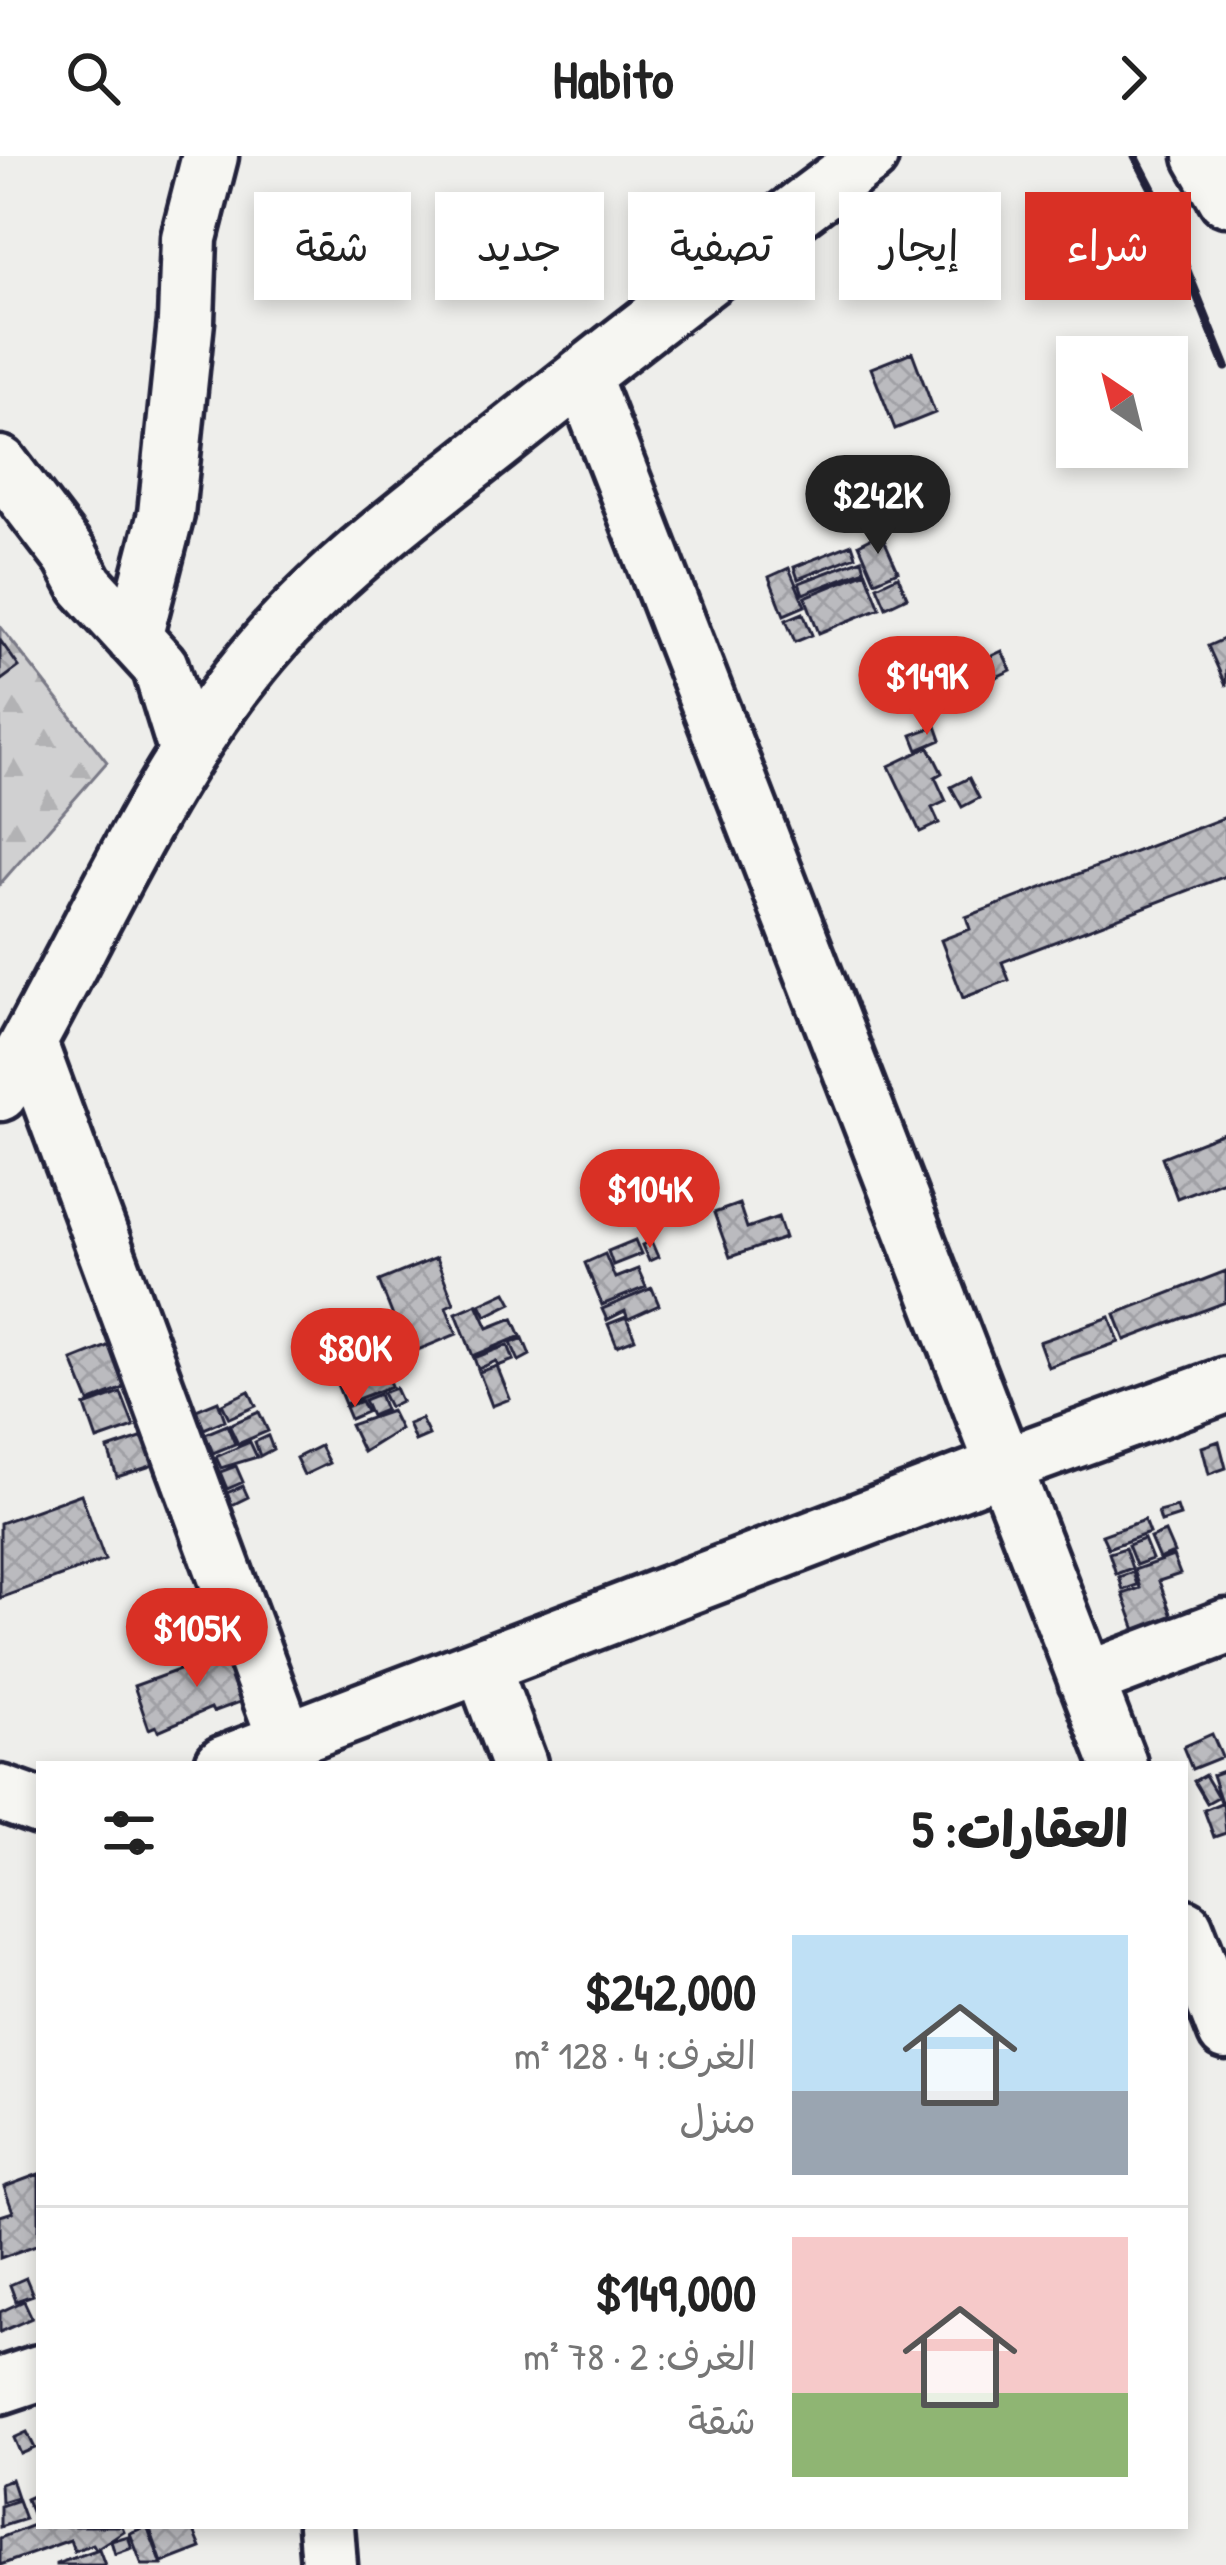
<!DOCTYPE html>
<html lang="ar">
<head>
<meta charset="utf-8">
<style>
  :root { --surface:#fff; --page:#f2f2f2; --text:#222; --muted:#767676; --line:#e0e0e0; --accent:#d93025 }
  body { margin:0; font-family:"Patrick Hand","Playpen Sans Arabic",sans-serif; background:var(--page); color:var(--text); direction:rtl; height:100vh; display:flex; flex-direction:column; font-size:45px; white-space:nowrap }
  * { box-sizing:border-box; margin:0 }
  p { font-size:39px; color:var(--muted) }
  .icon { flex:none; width:66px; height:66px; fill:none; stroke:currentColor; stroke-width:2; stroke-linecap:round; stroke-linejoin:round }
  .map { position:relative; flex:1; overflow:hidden; direction:ltr }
  .side { position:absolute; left:36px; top:1605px; width:1152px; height:768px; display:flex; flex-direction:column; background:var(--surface); border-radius:0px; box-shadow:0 6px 18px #0003; direction:rtl }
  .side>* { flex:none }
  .guide { position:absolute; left:36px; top:36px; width:1155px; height:108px; direction:rtl; display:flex; gap:24px }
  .needle { width:78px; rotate:325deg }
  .controls { position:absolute; left:1056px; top:180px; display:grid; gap:24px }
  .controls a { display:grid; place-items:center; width:132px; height:132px; border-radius:0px; background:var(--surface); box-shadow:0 6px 18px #0003; font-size:60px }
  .price { position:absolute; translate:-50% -102px; padding:0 27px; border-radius:42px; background:var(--accent); color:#fff; font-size:39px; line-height:78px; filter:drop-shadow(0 3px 6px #0008) }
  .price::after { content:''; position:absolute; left:50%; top:72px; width:36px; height:27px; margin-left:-18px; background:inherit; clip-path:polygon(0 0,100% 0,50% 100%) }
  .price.active { background:#222; color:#fff }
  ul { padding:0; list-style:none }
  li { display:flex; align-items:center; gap:36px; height:300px; padding:0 60px }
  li+li { border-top:3px solid var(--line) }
  li span { display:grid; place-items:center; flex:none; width:336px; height:240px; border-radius:0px; color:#555 }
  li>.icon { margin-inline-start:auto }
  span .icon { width:144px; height:144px; fill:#fffc; stroke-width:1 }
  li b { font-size:51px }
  h2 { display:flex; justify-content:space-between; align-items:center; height:144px; padding:0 60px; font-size:51px }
  .pill { padding:0 42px; border-radius:0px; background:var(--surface); box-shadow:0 6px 18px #0003; font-size:42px; line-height:108px }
  .pill.active { background:var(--accent); color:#fff }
  header { display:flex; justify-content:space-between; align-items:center; height:156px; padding:0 60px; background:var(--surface); font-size:54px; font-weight:800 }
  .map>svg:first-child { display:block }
  .forest { fill:url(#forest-firs); stroke:#797986; stroke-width:3 }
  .building { fill:url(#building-cross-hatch); stroke:#22223b; stroke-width:3 }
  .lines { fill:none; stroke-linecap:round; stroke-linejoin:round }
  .minor-casing { stroke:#22223b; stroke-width:63 }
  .minor { stroke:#f6f6f2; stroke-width:54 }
  .rail { stroke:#22223b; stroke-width:9 }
</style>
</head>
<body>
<header><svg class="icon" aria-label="forward" viewBox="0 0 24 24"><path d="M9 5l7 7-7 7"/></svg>Habito<svg class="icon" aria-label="search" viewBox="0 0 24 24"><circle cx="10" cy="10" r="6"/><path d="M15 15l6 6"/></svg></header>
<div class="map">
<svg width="1226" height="2409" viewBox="0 0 1226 2409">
  <defs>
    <pattern id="forest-firs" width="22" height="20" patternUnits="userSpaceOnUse" patternTransform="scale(3)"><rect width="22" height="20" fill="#d0d0d1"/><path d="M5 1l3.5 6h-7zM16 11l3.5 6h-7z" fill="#b2b2b4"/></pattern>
    <pattern id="building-cross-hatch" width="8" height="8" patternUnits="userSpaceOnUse" patternTransform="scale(3)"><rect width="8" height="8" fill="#bbbbbf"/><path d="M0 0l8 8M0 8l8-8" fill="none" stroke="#a0a0a5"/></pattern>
  </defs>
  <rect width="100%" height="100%" fill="#eeeeeb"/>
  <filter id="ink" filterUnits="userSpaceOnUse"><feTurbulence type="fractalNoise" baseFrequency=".00833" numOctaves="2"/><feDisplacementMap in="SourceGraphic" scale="24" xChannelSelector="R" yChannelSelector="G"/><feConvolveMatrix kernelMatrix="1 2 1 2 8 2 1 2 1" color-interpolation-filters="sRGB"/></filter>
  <g filter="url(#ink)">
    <path class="forest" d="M0,470L107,606L0,728Z"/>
    <path class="building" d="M956,85L959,98L946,101L943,89Z
      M912,196L935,257L895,273L871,212Z
      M881,377L898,415L875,425L859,388Z
      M852,388L856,400L798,423L794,411Z
      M862,403L865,414L803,438L799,427Z
      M789,412L805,450L784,459L769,421Z
      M866,416L880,452L819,477L805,441Z
      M898,420L907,441L886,451L877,430Z
      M803,457L812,479L795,486L786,464Z
      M1226,482V530L1208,490Z
      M0,484L19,511L0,525Z
      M1002,495L1011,514L988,525L979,506Z
      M936,570L941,584L918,594L912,579Z
      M929,591L942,617L935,621L946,645L932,652L939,667L920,676L889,610Z
      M969,622L979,642L962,651L951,631Z
      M1226,661V720L1002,806L1009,824L963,842L941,784L970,773L966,761Z
      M1226,976V1023L1177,1042L1162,1001Z
      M739,1048L747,1072L778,1061L785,1082L730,1101L714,1057Z
      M635,1084L641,1098L613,1109L608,1095Z
      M651,1085L658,1101L649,1105L642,1089Z
      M605,1098L615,1122L638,1113L646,1131L602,1149L585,1107Z
      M436,1102L454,1147L446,1151L457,1178L408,1198L379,1125Z
      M1226,1115V1146L1125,1184L1115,1158Z
      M652,1132L659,1149L628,1163L625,1155L607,1164L602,1153Z
      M506,1136L512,1147L486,1160L480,1148Z
      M477,1148L488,1172L513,1162L521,1180L473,1200L456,1157Z
      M626,1161L635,1183L617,1190L608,1168Z
      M1110,1161L1119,1186L1048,1211L1039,1186Z
      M523,1182L530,1199L519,1205L511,1187Z
      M115,1187L132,1229L89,1246L72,1204Z
      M377,1189L381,1200L357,1210L360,1219L383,1210L391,1230L345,1248L327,1204Z
      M508,1189L514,1204L498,1210L496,1205L478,1213L474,1202Z
      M497,1210L510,1243L492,1250L479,1216Z
      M395,1232L401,1245L389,1251L382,1237Z
      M249,1235L256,1250L229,1262L222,1248Z
      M121,1237L134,1271L97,1284L85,1250Z
      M379,1238L385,1254L371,1260L364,1244Z
      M218,1245L225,1264L204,1273L196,1254Z
      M361,1245L366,1256L350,1263L345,1251Z
      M391,1255L400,1273L363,1296L350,1269Z
      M259,1256L268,1275L238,1288L229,1269Z
      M421,1263L429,1279L415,1285L408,1268Z
      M227,1269L235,1288L213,1297L205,1278Z
      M150,1279L160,1307L117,1321L108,1293Z
      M268,1280L273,1293L260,1300L255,1286Z
      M1219,1285L1226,1312L1209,1318L1202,1291Z
      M250,1286L257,1301L221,1312L216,1301Z
      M320,1290L329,1307L304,1319L296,1302Z
      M236,1310L243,1326L227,1333L220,1316Z
      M243,1330L248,1341L232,1349L227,1337Z
      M81,1338L105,1404L0,1442V1367Z
      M1177,1351L1180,1360L1161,1366L1158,1356Z
      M1144,1364L1149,1377L1108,1392L1102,1379Z
      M1165,1376L1174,1397L1159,1403L1150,1382Z
      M1144,1383L1152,1403L1136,1409L1128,1389Z
      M1125,1392L1132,1412L1116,1418L1109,1397Z
      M1173,1400L1180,1418L1159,1425L1173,1463L1137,1477L1123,1438L1140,1432L1134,1414Z
      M1133,1416L1137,1429L1123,1434L1119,1421Z
      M242,1491L259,1539L213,1556L211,1552L158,1575L156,1570L149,1573L134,1530Z
      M1212,1578L1222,1601L1192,1613L1183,1591Z
      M1226,1614V1644L1221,1646L1212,1619Z
      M1205,1619L1218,1641L1207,1647L1194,1625Z
      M1223,1646L1226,1677L1214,1681L1204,1654Z
      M39,2018V2088L0,2102V2060L13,2056L4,2031Z
      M26,2122L33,2139L16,2145L10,2129Z
      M24,2145L32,2162L0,2176V2156Z
      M27,2276L35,2292L21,2298L14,2282Z
      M11,2323L17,2341L1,2346L0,2327Z
      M39,2337V2370H122L124,2375L96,2393L93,2388L74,2395L70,2384L0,2409V2382L36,2368L26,2343Z
      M18,2344L25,2363L0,2371V2350Z
      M147,2370L162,2409H142L130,2377Z
      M159,2370H192L201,2392L162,2407L150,2373Z
      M128,2380L132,2392L115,2398L111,2385Z
      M99,2393L105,2409H56V2408Z"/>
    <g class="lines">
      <g class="minor-casing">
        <path id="minor" d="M1202,0L1226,42
          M582,219L1119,1608
          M0,308L71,401L86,429L160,510L187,597
          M134,482L166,358L186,165L189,82L210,0
          M29,887L286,1584
          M0,937C84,794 147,635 252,506C321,421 410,356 496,288C619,190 743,94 870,0
          M482,1509L519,1608
          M1086,1524L1226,1471
          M223,1608L1003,1310L1226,1229
          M0,1637L39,1651
          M1185,1771L1226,1876
          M0,2230L39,2217
          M326,2370L329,2409"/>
      </g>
      <use href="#minor" class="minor"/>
      <path class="rail" d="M1135,0L1161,50L1226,211"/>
    </g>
  </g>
</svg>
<div class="controls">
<a><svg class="needle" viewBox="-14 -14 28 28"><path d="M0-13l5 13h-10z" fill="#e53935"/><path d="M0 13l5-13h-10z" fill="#767676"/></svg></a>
</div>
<b class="price active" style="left:878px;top:401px">$242K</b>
<b class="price" style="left:927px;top:582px">$149K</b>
<b class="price" style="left:650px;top:1095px">$104K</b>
<b class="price" style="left:355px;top:1254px">$80K</b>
<b class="price" style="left:197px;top:1534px">$105K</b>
<div class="guide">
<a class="pill active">شراء</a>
<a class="pill">إيجار</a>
<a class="pill">تصفية</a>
<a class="pill">جديد</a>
<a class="pill">شقة</a>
</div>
<section class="side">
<h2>العقارات: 5<svg class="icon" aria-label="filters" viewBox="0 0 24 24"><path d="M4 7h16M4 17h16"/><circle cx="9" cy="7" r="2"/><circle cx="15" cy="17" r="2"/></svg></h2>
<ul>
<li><span style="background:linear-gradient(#bfe0f5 65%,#9aa5b1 0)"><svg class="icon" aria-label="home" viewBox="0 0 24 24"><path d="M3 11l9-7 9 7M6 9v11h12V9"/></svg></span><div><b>$242,000</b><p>الغرف: 4 · 128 m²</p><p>منزل</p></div></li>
<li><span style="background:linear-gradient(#f6c9c9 65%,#8fb573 0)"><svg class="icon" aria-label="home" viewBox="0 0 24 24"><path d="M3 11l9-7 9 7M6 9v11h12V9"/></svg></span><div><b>$149,000</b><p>الغرف: 2 · 78 m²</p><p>شقة</p></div></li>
</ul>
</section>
</div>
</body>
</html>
